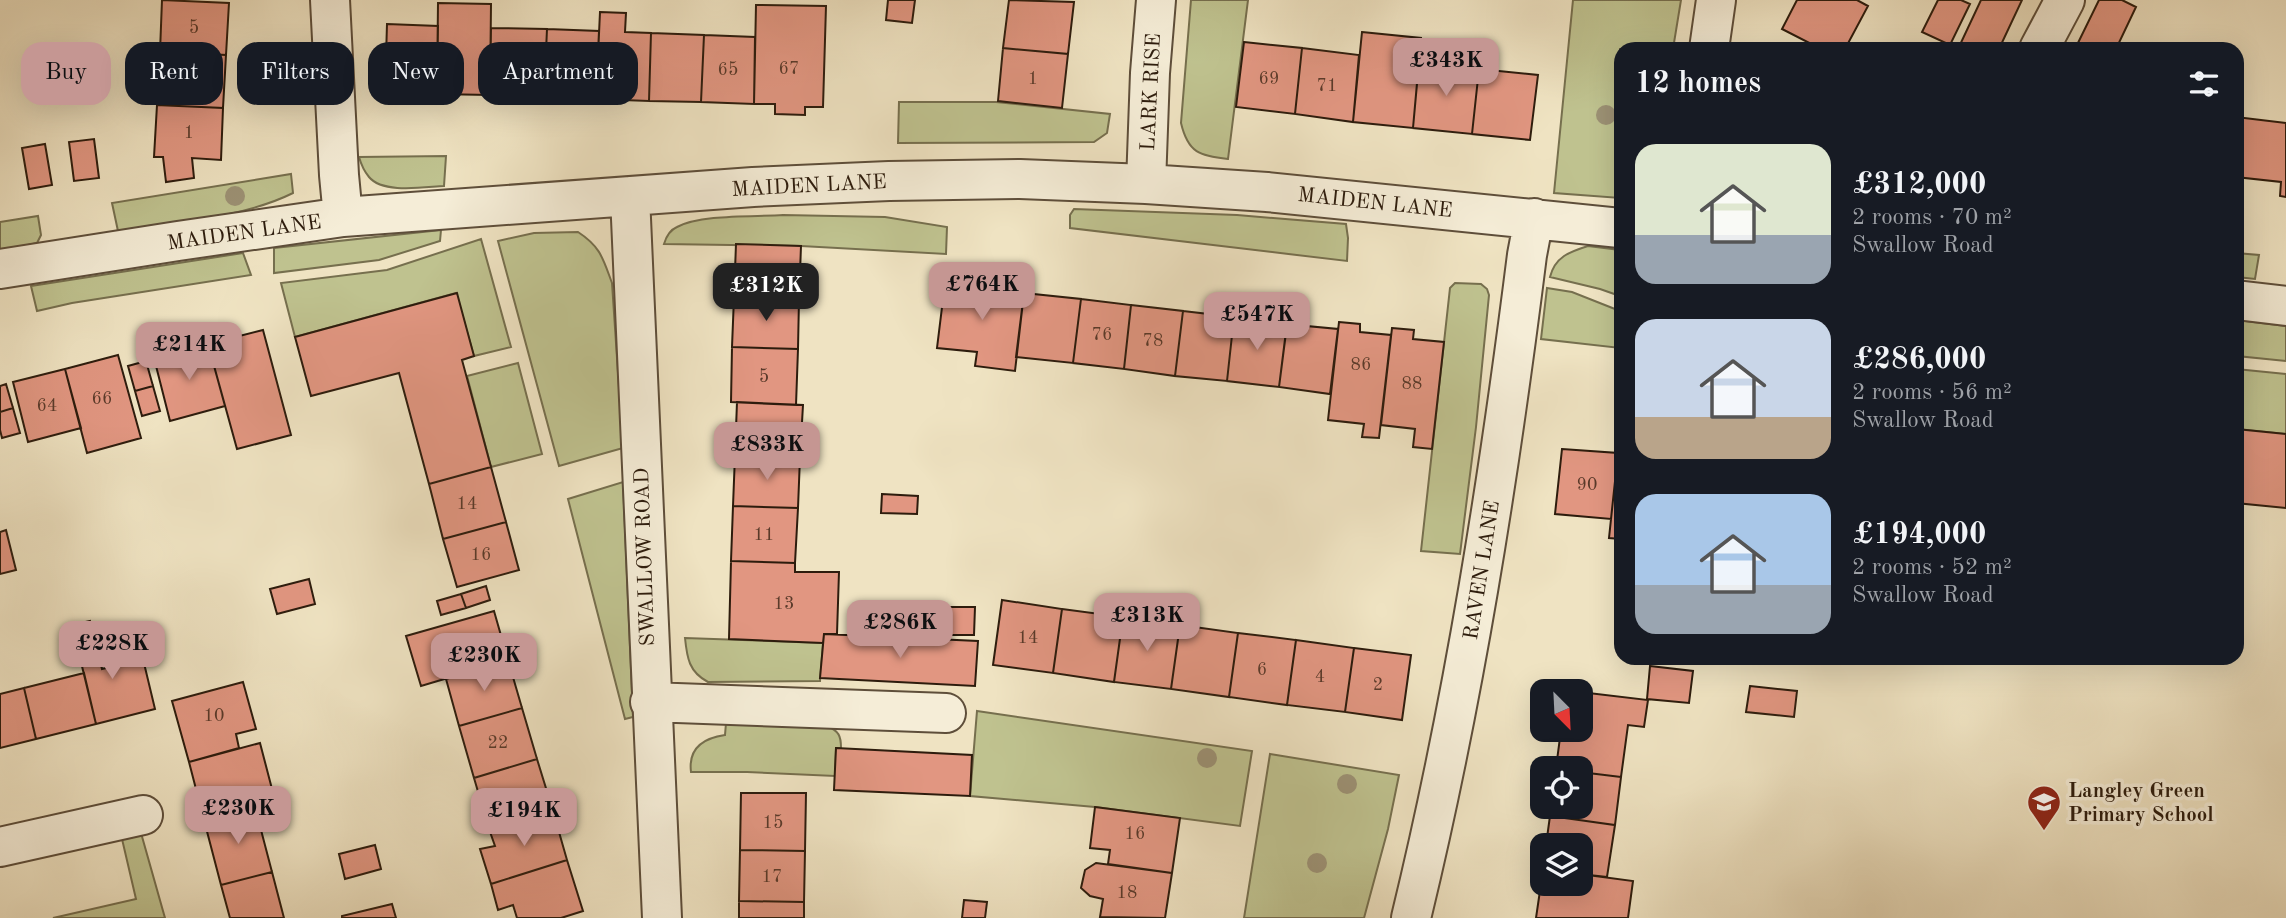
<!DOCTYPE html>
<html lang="en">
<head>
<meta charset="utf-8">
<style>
  :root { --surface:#171b24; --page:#242831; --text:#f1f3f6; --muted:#9ea1a6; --accent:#c59692 }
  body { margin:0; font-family:"Old Standard TT",serif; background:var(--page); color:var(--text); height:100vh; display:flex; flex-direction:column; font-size:26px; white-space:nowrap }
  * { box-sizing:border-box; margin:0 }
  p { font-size:23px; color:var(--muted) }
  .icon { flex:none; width:38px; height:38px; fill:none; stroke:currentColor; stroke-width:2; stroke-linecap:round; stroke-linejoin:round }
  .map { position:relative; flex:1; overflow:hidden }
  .drawer { position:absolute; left:1614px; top:42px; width:630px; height:623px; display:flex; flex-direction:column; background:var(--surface); border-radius:21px; box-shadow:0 7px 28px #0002 }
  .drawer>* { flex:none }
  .top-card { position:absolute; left:21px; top:42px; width:665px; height:63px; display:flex; gap:14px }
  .needle { width:46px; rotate:156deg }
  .tools { position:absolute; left:1530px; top:679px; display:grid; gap:14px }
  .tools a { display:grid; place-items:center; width:63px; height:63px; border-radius:14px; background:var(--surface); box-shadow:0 7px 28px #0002; font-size:35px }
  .price { position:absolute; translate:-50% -60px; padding:0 16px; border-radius:14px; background:var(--accent); color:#111; font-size:23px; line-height:46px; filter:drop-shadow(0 2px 4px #0008) }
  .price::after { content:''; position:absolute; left:50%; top:42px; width:21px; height:16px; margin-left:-10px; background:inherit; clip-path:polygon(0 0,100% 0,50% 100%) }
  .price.selected { background:#222; color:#fff }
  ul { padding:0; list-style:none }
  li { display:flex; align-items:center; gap:21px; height:175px; padding:0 21px }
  li span { display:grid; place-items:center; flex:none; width:196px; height:140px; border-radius:21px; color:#555 }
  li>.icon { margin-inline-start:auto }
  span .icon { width:84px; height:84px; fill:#fffc; stroke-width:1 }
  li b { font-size:30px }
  h2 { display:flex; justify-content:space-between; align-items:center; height:84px; padding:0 21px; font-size:30px }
  .chip { padding:0 24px; border-radius:21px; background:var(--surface); box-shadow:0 7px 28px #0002; font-size:24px; line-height:63px }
  .chip.selected { background:var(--accent); color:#111 }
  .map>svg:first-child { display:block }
  .green { fill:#bfc28f; stroke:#766f4e; stroke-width:2 }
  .building { fill:#e19681; stroke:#2d1c0d; stroke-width:2 }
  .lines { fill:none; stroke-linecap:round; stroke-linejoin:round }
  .minor-casing { stroke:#5e4e3a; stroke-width:42 }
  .minor { stroke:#f5edd7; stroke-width:38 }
  .tree { fill:#9c9174 }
  .labels { text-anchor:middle; stroke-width:7; stroke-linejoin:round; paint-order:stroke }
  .number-label { font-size:18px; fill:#5a3a2a }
  .street-label { font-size:21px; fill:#2d1c0d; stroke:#f5edd7 }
  .poi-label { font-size:21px; font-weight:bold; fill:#2d1c0d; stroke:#f5edd7; text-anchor:start }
</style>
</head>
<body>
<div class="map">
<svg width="2286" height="918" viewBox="0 0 2286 918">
  <rect width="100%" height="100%" fill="#efe3c2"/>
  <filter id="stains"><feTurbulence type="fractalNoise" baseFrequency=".00286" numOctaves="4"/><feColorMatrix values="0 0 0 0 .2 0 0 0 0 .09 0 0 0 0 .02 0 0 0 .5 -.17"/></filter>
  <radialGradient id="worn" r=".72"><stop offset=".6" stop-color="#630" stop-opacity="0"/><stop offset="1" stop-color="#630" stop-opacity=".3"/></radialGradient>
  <path class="green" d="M1191,0H1248L1228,159C1200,156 1188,153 1181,123Z
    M1573,0H1681L1673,49H1620V198L1554,193Z
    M899,102H996L1110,114L1107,133L1094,142L898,143Z
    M446,156L444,186C424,187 383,194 369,177C364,171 361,164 359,157Z
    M291,174L293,193C243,218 174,222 118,231L112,203Z
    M1074,209L1237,215L1346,224L1348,238L1347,261L1070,228V215Z
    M783,215L885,217L947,227L946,254L801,246L664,244C666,237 670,230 677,227C701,214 754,217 783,215Z
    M38,216L41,235L37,243L0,251V222Z
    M441,230L440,241L379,260L274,273V248Z
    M578,232C601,247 603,259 612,283L623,448L559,466L498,241L534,233Z
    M481,239L511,347L474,356L456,293L295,337L281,283L387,270Z
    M1588,246L1620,250V296L1600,289L1550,277C1555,257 1569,252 1588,246Z
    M243,253L251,275L72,303L37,311L31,286Z
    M2236,253L2259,255L2255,279L2237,277Z
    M1455,283L1481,284L1487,289L1489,295L1476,427L1460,554L1421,551L1450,288Z
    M1547,288L1572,292L1620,311V348L1541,339Z
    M2237,320L2286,326V361L2237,356Z
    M518,363L542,454L491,467L467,376Z
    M2236,369L2286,374V434L2237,429Z
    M623,482L633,717L625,719L568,499Z
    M685,638L823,643L820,681L708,682C689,672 687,658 685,638Z
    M977,711L1252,751L1240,826L1095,807L970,796Z
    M726,723L827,726C839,731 841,736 841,748H836L835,776L747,772H691C688,748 704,738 725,735Z
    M1270,754L1399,775L1388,829L1364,918H1244Z
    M141,833L165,918H53L136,899L122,839Z"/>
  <path class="building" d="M162,0L229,3L226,55L160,52Z
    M888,0H915L912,23L886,20Z
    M1009,0L1074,2L1068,54L1003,48Z
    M1797,0H1857L1868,6L1845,49H1821L1782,29Z
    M1938,0H1961L1970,4L1950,45L1922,32Z
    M1981,0H2022L1999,49H1958Z
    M2099,0H2122L2136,7L2116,49H2075Z
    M438,3L491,4L490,95L437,94Z
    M756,5L826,6L823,107H805V115L775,114V104H754Z
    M600,12L626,13L625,32L651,33L649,101L596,99Z
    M387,24L438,26L437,94L385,91Z
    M491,28L547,29L544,96L490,95Z
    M547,29L599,31L596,99L544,96Z
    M1362,32L1421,38L1413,128L1353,122Z
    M651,33L704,35L701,102L649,101Z
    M704,35L755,37L754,104L701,102Z
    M1244,42L1302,48L1295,114L1236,107Z
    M1003,48L1068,54L1062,108L998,101Z
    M1302,48L1359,55L1353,122L1295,114Z
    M160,52L226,55L223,108L157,105Z
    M1419,62L1479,69L1472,134L1413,128Z
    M1479,69L1538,75L1530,140L1472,134Z
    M157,105L223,108L221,160L192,158L194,178L166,182L163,157H154Z
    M2236,117L2286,123V197L2280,196L2281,182L2236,177Z
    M94,139L99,178L74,181L69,142Z
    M45,144L52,185L29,189L22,148Z
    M736,244L801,246L799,299L734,297Z
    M964,274L995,277L994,290L1024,293L1015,371L975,366L977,352L937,348L945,283L963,286Z
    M457,293L474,356L462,360L491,467L429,484L399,373L311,396L295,337Z
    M1024,293L1081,299L1073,363L1016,357Z
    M734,297L799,299L798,349L732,347Z
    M1081,299L1131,305L1124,369L1073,363Z
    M1131,305L1183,311L1175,376L1124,369Z
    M1183,311L1234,317L1227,381L1175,376Z
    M1234,317L1287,323L1279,387L1227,381Z
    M1288,317L1308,319L1307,326L1338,329L1330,394L1279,387Z
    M1339,322L1360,324V332L1391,335L1379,438L1362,437L1364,424L1328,420Z
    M1392,328L1414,330L1413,339L1444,342L1432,449L1413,447L1415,429L1381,425Z
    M263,330L291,435L237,449L208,344Z
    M208,344L225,406L170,421L154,358Z
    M732,347L798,349L796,405L731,402Z
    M118,355L141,438L87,453L65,369Z
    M146,361L153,386L135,391L128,366Z
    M65,369L81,428L28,442L13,382Z
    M6,384L13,408L0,412V386Z
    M153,386L160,411L142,416L135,391Z
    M737,402L803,405L800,457L735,455Z
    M13,408L20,433L2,438L0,430V412Z
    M2236,429L2286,434V508L2236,503Z
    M1562,449L1618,453L1611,519L1555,514Z
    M1618,453L1620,454V539L1609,538Z
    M735,455L800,457L798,508L733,506Z
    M491,467L506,522L443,539L429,484Z
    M882,494L918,496L917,514L881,513Z
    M733,506L798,508L795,563L731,561Z
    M506,522L519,570L457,587L443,539Z
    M6,530L16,570L0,574V532Z
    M731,561L795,563V572H839L837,634H824L823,643L729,639Z
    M309,579L315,604L277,614L270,589Z
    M486,586L490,600L466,608L461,594Z
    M461,594L466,608L441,615L437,601Z
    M1002,600L1062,609L1053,673L993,665Z
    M943,607H975L974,635H942Z
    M1062,609L1123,617L1114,682L1053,673Z
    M494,611L508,660L421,686L406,636Z
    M1123,617L1180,625L1171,689L1114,682Z
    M90,621L102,669L143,659L155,709L96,724L72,625Z
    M1180,625L1238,633L1229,697L1171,689Z
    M1238,633L1296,640L1287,705L1229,697Z
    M824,634L978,641L975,686L820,678Z
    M1296,640L1354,648L1345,712L1287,705Z
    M1354,648L1411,655L1402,720L1345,712Z
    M508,660L522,708L459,726L446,679Z
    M1650,666L1693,671L1689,703L1647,699Z
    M84,673L96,724L36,739L24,688Z
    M243,682L256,729L236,734L239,748L189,762L172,701Z
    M1750,686L1797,691L1794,717L1746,712Z
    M24,688L36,739L0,748V694Z
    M1580,692L1648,700L1644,727L1628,725L1621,777L1580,772V768H1556L1561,730H1580Z
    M522,708L537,759L474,778L459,726Z
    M260,743L272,789L251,794L255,807L204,820L189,762Z
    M836,748L972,755L970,796L834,790Z
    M537,759L553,811L489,829L474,778Z
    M1580,772L1621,777L1615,825L1550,816L1551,807H1580Z
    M741,793H806L805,851L740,850Z
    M255,807L272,872L221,885L204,820Z
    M1095,807L1180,818L1172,873L1108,864L1110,850L1090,848Z
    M553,811L567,860L491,884L480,849L495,846L489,829Z
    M1550,816L1615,825L1607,877L1580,874V845H1546Z
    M375,845L381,869L345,879L339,854Z
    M740,850L805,851L804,902L739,901Z
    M567,860L583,911L561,918H517L513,905L498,910L491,884Z
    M1096,863L1172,873L1165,918L1100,917L1103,899L1090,896L1081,888L1085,870Z
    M272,872L284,918H230L221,885Z
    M1580,874L1633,881L1628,918H1536L1542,877V884H1580Z
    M964,900L987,902L985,918H962Z
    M739,901L804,902V918H739Z
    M392,904L396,918H342V916Z"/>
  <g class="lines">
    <g class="minor-casing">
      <path id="minor" d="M330,0L339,175L343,217
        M1709,49L1716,0
        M2039,49L2065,0
        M1146,184L1150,73L1156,0
        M630,196L662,918
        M0,269L178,241L343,217L753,187L889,181L1020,179L1146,184L1267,192L1620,228
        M2236,300L2286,306
        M650,702L946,713
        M0,847L143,815
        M1411,918C1464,700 1499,478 1527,255L1534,218"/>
    </g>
    <use href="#minor" class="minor"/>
  </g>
  <g class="tree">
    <circle cx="1606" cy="115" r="10"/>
    <circle cx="235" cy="196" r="10"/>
    <circle cx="1207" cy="758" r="10"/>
    <circle cx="1347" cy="784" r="10"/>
    <circle cx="1317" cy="863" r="10"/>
  </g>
  <defs>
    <g id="school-pin" transform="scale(1.75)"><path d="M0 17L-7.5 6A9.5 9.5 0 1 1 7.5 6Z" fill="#8f2418" stroke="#f5edd7"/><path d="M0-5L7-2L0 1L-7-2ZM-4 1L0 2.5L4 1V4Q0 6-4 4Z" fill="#fff"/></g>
  </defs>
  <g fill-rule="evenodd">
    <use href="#school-pin" x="2044" y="802"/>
  </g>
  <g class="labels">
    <g class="number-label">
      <text x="194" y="33">5</text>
      <text x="789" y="74">67</text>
      <text x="728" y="75">65</text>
      <text x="1033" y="84">1</text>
      <text x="1269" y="84">69</text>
      <text x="1327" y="91">71</text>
      <text x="189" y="138">1</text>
      <text x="1102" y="340">76</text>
      <text x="1153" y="346">78</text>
      <text x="1361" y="370">86</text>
      <text x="764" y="382">5</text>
      <text x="1412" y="389">88</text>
      <text x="102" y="404">66</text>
      <text x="47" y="411">64</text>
      <text x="1587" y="490">90</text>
      <text x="467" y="509">14</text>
      <text x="764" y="540">11</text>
      <text x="481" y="560">16</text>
      <text x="784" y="609">13</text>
      <text x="1028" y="643">14</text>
      <text x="1262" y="675">6</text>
      <text x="1320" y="682">4</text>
      <text x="1378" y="690">2</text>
      <text x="214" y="721">10</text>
      <text x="498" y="748">22</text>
      <text x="773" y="828">15</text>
      <text x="1135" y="839">16</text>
      <text x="772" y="882">17</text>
      <text x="1127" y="898">18</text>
    </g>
    <g class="street-label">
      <text transform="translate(1150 92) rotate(-87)" y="7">LARK RISE</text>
      <text transform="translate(809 185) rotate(-3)" y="7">MAIDEN LANE</text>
      <text transform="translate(1375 202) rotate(6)" y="7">MAIDEN LANE</text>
      <text transform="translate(244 232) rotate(-8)" y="7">MAIDEN LANE</text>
      <text transform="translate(644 557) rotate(-92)" y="7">SWALLOW ROAD</text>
      <text transform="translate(1481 570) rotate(-81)" y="7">RAVEN LANE</text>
    </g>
    <g class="poi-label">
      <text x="2068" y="797">Langley Green<tspan x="2068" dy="24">Primary School</tspan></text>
    </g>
  </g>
  <rect width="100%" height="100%" filter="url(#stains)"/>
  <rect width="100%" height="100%" fill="url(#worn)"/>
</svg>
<div class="tools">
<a><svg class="needle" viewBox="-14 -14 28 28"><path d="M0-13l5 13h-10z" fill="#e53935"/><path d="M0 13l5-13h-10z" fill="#9ea1a6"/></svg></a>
<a><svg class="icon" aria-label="locate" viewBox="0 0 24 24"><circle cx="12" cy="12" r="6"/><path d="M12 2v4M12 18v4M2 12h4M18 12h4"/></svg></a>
<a><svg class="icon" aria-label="layers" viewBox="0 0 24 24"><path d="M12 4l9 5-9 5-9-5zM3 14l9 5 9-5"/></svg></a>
</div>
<b class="price" style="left:1446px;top:98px">£343K</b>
<b class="price" style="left:982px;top:322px">£764K</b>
<b class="price selected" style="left:766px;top:323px">£312K</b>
<b class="price" style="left:1257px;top:352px">£547K</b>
<b class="price" style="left:189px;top:382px">£214K</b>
<b class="price" style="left:767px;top:482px">£833K</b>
<b class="price" style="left:1147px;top:653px">£313K</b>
<b class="price" style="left:900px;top:660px">£286K</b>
<b class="price" style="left:112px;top:681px">£228K</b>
<b class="price" style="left:484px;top:693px">£230K</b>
<b class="price" style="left:238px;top:846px">£230K</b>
<b class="price" style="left:524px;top:848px">£194K</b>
<div class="top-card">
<a class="chip selected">Buy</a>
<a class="chip">Rent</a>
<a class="chip">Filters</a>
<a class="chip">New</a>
<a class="chip">Apartment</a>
</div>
<section class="drawer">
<h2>12 homes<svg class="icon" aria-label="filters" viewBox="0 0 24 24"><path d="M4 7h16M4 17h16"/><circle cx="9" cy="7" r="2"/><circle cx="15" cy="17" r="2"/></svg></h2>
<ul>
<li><span style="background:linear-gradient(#dfe7d0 65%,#9aa5b1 0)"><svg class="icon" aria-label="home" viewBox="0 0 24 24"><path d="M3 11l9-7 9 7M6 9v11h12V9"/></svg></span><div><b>£312,000</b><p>2 rooms · 70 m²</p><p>Swallow Road</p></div></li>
<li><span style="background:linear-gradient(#c9d6e8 70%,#b9a48a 0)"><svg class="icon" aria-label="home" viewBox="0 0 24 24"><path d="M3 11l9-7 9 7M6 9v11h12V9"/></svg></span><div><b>£286,000</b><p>2 rooms · 56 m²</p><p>Swallow Road</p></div></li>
<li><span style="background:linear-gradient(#a9c7e8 65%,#9aa5b1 0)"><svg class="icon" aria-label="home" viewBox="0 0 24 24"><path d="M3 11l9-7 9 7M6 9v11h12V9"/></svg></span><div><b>£194,000</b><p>2 rooms · 52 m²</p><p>Swallow Road</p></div></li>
</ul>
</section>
</div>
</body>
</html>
